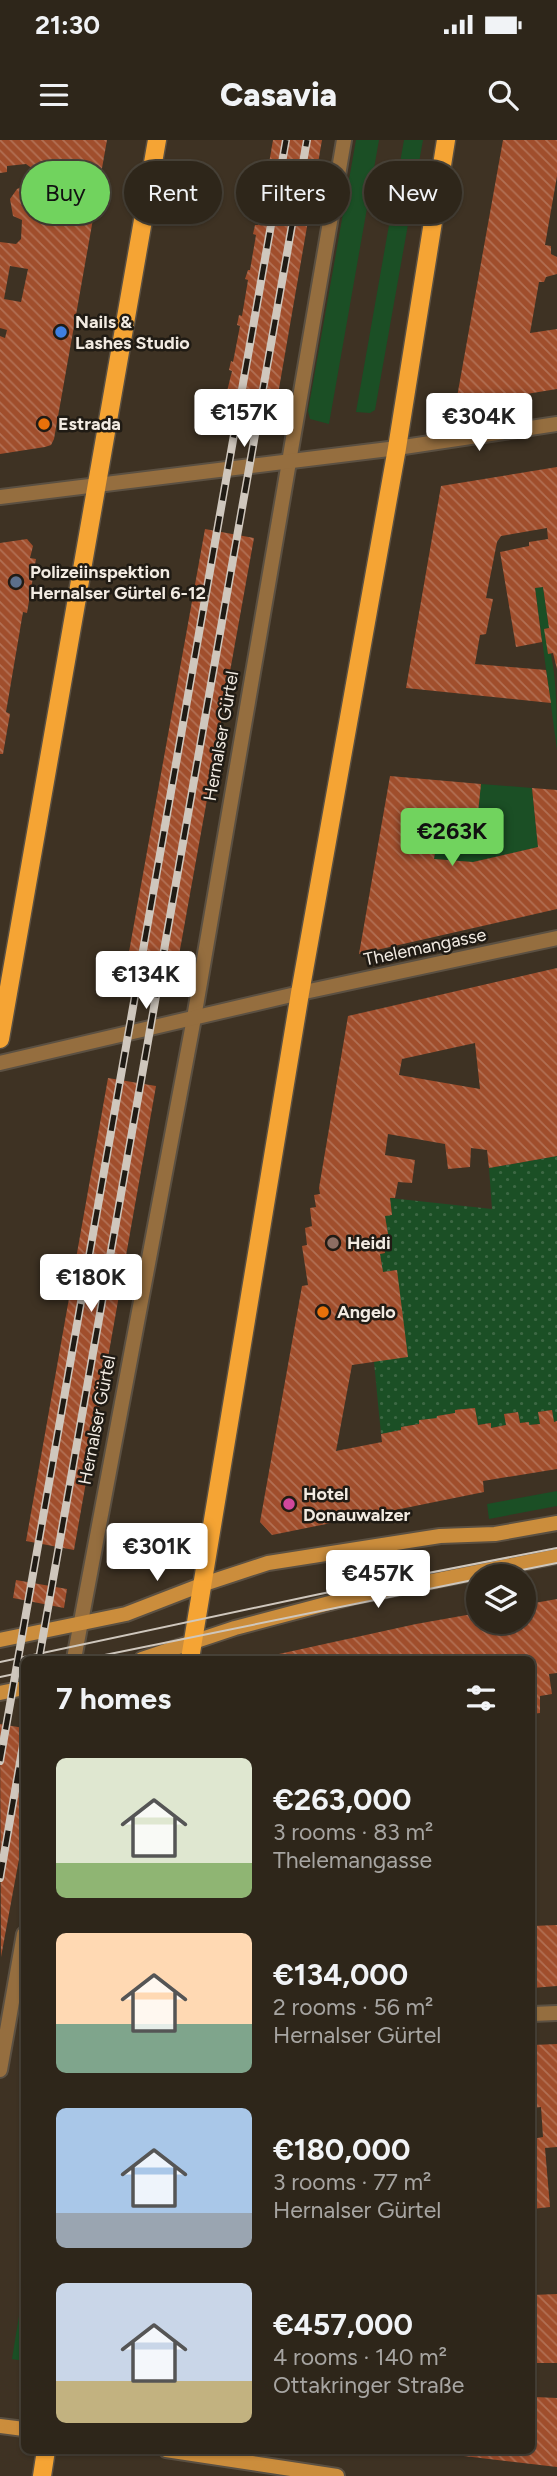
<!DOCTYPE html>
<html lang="en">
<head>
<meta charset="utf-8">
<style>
  :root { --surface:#2e261a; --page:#3a3227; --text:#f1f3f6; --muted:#a7a5a2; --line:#494339; --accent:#71d35e }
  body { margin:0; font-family:Figtree,sans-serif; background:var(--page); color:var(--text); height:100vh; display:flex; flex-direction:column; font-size:26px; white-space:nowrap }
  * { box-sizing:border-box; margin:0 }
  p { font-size:23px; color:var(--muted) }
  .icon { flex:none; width:38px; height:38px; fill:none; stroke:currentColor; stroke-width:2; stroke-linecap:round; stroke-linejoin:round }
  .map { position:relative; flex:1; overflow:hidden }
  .side { position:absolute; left:21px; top:1516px; width:514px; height:798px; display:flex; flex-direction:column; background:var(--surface); border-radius:10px; box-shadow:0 2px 5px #0004,0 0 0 2px var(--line) }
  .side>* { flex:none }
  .banner { position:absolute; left:21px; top:21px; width:516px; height:63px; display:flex; gap:14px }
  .buttons { position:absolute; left:466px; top:1424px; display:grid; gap:14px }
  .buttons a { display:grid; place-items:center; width:70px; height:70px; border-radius:50%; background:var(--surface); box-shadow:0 2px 5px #0004,0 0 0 2px var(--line); font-size:35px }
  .price { position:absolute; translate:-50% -60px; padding:0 16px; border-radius:7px; background:#fff; color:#222; font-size:23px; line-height:46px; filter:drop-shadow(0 2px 4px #0008) }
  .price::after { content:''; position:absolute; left:50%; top:42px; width:21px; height:16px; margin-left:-10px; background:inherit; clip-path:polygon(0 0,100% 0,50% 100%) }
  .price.current { background:var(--accent); color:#111 }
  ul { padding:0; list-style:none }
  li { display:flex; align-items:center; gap:21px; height:175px; padding:0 35px }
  li span { display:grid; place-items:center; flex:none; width:196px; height:140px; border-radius:10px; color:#555 }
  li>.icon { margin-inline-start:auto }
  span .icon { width:84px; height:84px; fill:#fffc; stroke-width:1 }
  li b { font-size:30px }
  h2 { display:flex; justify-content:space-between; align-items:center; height:84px; padding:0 35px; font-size:30px }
  .tag { padding:0 24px; border-radius:32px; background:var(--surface); box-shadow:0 2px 5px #0004,0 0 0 2px var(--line); font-size:24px; line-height:63px }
  .tag.current { background:var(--accent); color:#111 }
  .status { display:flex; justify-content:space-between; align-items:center; height:49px; padding:0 35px; background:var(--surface); direction:ltr }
  .status svg { height:19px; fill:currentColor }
  header { display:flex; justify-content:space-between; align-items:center; height:91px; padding:0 35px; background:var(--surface); font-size:32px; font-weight:800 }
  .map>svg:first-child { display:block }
  .grass { fill:#1b4f25 }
  .garden { fill:url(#garden-dots) }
  .building { fill:url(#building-back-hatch); fill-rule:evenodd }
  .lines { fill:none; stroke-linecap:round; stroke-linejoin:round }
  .lane-casing { stroke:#5b5042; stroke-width:18 }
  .street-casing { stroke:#5b5042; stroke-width:18 }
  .secondary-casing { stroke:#5b5042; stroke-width:18 }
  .primary-casing { stroke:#5b5042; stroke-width:21 }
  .lane { stroke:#956e3f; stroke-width:14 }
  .street { stroke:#956e3f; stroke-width:14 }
  .secondary { stroke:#cb8d3c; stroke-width:14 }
  .primary { stroke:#f5a434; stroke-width:18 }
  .tram { stroke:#cfc7bd; stroke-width:2 }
  .rail-casing { stroke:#cfc7bd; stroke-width:8 }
  .rail { stroke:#201b14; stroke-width:5; stroke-dasharray:16; stroke-linecap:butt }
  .shop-dot { fill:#3f7fe0; stroke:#201b14; stroke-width:2.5 }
  .food-dot { fill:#e8710a; stroke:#201b14; stroke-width:2.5 }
  .service-dot { fill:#5c6f8a; stroke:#201b14; stroke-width:2.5 }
  .education-dot { fill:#8d6e63; stroke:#201b14; stroke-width:2.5 }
  .hotel-dot { fill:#d1479c; stroke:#201b14; stroke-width:2.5 }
  .labels { text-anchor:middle; stroke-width:5; stroke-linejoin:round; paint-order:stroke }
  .poi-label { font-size:18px; font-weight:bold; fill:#f2ebe2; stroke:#201b14; text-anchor:start }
  .street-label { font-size:18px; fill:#f2ebe2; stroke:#201b14 }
</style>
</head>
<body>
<div class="status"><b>21:30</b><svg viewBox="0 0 49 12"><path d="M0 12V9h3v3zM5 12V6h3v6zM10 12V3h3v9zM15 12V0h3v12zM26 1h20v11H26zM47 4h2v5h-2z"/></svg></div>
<header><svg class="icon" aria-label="menu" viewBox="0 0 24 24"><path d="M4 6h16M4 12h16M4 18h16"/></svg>Casavia<svg class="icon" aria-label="search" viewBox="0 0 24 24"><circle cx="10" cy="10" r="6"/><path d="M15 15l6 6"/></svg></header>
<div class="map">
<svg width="557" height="2336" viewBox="0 0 557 2336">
  <defs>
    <pattern id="garden-dots" width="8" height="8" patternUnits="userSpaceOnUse" patternTransform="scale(1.75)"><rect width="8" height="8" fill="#1b4f25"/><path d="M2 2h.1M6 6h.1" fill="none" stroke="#3d6844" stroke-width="1.8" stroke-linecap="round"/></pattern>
    <pattern id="building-back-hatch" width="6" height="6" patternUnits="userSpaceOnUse" patternTransform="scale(1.75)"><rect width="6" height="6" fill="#a04e2c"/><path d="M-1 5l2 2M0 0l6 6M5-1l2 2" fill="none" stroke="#b27054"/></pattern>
  </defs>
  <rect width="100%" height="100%" fill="#3e3223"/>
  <path class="grass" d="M356,0H379L329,284L310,279L308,271Z
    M404,0H423L375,270L370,273L356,272Z
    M543,447L549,488L545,489C557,529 557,568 557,610L535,448Z
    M481,644L532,648L538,707L473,722L434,719L442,669L463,673L459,700L474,702Z
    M557,1351V1366L489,1379L487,1364Z
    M24,2145V2221L12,2219Z"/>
  <path class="garden" d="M557,1016V1281L554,1282L552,1270L538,1272L540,1284L529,1285L528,1282L520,1283L518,1272L504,1274L506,1285L491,1288L490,1283L478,1285L474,1268L455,1270V1273L437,1276V1278L419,1284L401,1287V1290L381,1294L374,1222L397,1130L383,1132L380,1114L385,1113L382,1095L388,1094L385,1076L392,1074L390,1058L492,1069L489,1028Z"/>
  <path class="building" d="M0,0H107L54,299L51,305L45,307L0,314V196L5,198L7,190L0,188V102L16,104L21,99L22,80L13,76L10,59L17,49L23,46L29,47L33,29L26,24L7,26V32L0,33ZM10,126L28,129L21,162L4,159Z
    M273,0H322L272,289L223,281V277L221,276L232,231L229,230L231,221L233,222L240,186L237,185L239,175L242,176L248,140L245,139L248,130H250L256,95L253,94L255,85H258L265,49L262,48L264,35H267Z
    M503,0H557V36L545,105L551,106V114L557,117V134L546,137L544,142H539L530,193L557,189V249L466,264L457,257Z
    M557,327V529L553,513L548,514L544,489L549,488L543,447L535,448L542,502L516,507L500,412L529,406V402L548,399L547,388L501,396L497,402L486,458L493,459L486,494L480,495L475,524L546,530L551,563L406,548L441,346Z
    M205,389L254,398L174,843L125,834Z
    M27,399L33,406L30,418L36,419L27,473L23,472L6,572L10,574L3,614H0V403Z
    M390,636L481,644L475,702L459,700L463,673L442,669L434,719L473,722L538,707L532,648L557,650V769L359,814Z
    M557,828V1016L489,1028L487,1010L471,1008L470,1027L448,1029L445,1004L388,994L385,1015L415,1020L412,1043L398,1042L395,1058H390L392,1075L385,1076L388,1094L382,1095L385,1113L380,1114L383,1132L397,1130L408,1217L352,1225L336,1311L382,1302L381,1294L401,1290V1287L419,1284V1280L437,1278V1276L455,1273V1270L475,1268L478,1285L491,1283V1288L506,1285L504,1274L518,1272L520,1283L529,1282V1285L540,1284L538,1272L552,1270L554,1282L557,1281V1329L483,1341L484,1352L272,1395L260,1382L302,1146L308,1145L302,1106L307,1105L305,1088L312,1086L310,1068L316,1067L314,1055L320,1054L319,1048L348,876ZM475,903L480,949L399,935L402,919Z
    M108,938L156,946L74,1410L26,1401Z
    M16,1440L67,1449L64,1468L13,1458Z
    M557,1459V1533L549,1534L552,1554L540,1556V1573L532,1574V1519H256L416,1484L478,1473V1482H523V1465Z
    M0,1584L24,1588V1692L1,1817Z
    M557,1785V1846L532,1848V1786Z
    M557,1904V2007L545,2008L550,2067L532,2069V1999L543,1997L541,1967L532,1968V1905Z
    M557,2154V2223H532V2155Z
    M532,2243H534L535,2257L557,2258V2327L430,2312L532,2310Z"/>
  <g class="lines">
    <g class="lane-casing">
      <path id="lane" d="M74,1519L194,878L344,0
        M0,1930L24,1794"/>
    </g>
    <g class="street-casing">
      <path id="street" d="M0,357L397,308L557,284
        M0,923L300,853L557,798
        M532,1874L557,1873"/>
    </g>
    <g class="secondary-casing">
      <path id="secondary" d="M0,1500L126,1474L201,1445L268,1423L440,1396L495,1394L557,1383
        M142,1519L235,1488L352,1457L557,1416
        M0,1553L24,1548
        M0,2286L24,2289
        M166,2310L337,2336"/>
    </g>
    <g class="primary-casing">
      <path id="primary" d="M0,899L157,0
        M190,1519L300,853L397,308L446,0
        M42,2336L46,2310"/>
    </g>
    <use href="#lane" class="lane"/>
    <use href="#street" class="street"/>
    <use href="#secondary" class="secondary"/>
    <use href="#primary" class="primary"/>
    <path class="tram" d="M487,1437L557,1423
      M85,1519L478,1439
      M0,1522L320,1454L557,1408
      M0,1537L24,1532"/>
    <g class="rail-casing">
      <path id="rail" d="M39,1519L307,0
        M0,1621L286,0
        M0,1738L24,1599"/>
    </g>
    <use href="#rail" class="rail"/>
  </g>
  <circle class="shop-dot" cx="61" cy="192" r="7"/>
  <g class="food-dot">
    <circle cx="44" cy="284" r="7"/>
    <circle cx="323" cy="1172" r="7"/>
  </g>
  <circle class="service-dot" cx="16" cy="442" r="7"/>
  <circle class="education-dot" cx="333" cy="1103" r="7"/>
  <circle class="hotel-dot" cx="289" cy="1364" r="7"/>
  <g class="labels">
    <g class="poi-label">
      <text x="75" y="188">Nails &amp;<tspan x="75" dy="21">Lashes Studio</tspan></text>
      <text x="58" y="290">Estrada</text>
      <text x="30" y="438">Polizeiinspektion<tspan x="30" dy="21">Hernalser Gürtel 6-12</tspan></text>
      <text x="347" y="1109">Heidi</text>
      <text x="337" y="1178">Angelo</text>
      <text x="303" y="1360">Hotel<tspan x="303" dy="21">Donauwalzer</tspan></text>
    </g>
    <g class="street-label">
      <text transform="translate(221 596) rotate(-80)" y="6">Hernalser Gürtel</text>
      <text transform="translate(425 807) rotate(-12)" y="6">Thelemangasse</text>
      <text transform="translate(97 1280) rotate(-79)" y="6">Hernalser Gürtel</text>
    </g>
  </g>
</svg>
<div class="buttons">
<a><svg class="icon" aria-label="layers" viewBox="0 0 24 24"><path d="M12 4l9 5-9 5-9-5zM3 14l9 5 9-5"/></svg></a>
</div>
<b class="price" style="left:244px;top:309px">€157K</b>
<b class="price" style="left:479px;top:313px">€304K</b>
<b class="price current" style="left:452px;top:728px">€263K</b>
<b class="price" style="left:146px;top:871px">€134K</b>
<b class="price" style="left:91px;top:1174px">€180K</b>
<b class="price" style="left:157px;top:1443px">€301K</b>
<b class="price" style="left:378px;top:1470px">€457K</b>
<div class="banner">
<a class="tag current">Buy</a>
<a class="tag">Rent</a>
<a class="tag">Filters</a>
<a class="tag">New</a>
</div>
<section class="side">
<h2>7 homes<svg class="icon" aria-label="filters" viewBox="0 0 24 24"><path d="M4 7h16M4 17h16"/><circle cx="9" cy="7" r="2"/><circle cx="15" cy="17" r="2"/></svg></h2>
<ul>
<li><span style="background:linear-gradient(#dfe7d0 75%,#8fb573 0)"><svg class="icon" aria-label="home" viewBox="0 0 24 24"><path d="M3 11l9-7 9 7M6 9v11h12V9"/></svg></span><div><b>€263,000</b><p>3 rooms · 83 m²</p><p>Thelemangasse</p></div></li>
<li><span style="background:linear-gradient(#ffd9b3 65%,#7fa58c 0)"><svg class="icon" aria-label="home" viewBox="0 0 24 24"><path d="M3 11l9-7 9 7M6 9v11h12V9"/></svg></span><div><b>€134,000</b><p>2 rooms · 56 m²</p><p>Hernalser Gürtel</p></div></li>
<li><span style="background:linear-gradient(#a9c7e8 75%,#9aa5b1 0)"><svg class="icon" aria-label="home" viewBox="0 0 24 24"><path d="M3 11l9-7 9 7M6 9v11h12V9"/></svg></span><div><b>€180,000</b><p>3 rooms · 77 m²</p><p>Hernalser Gürtel</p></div></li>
<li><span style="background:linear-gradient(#c9d6e8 70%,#c2b280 0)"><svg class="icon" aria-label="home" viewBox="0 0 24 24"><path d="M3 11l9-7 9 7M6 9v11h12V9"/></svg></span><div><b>€457,000</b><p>4 rooms · 140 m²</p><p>Ottakringer Straße</p></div></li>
</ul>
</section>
</div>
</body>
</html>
